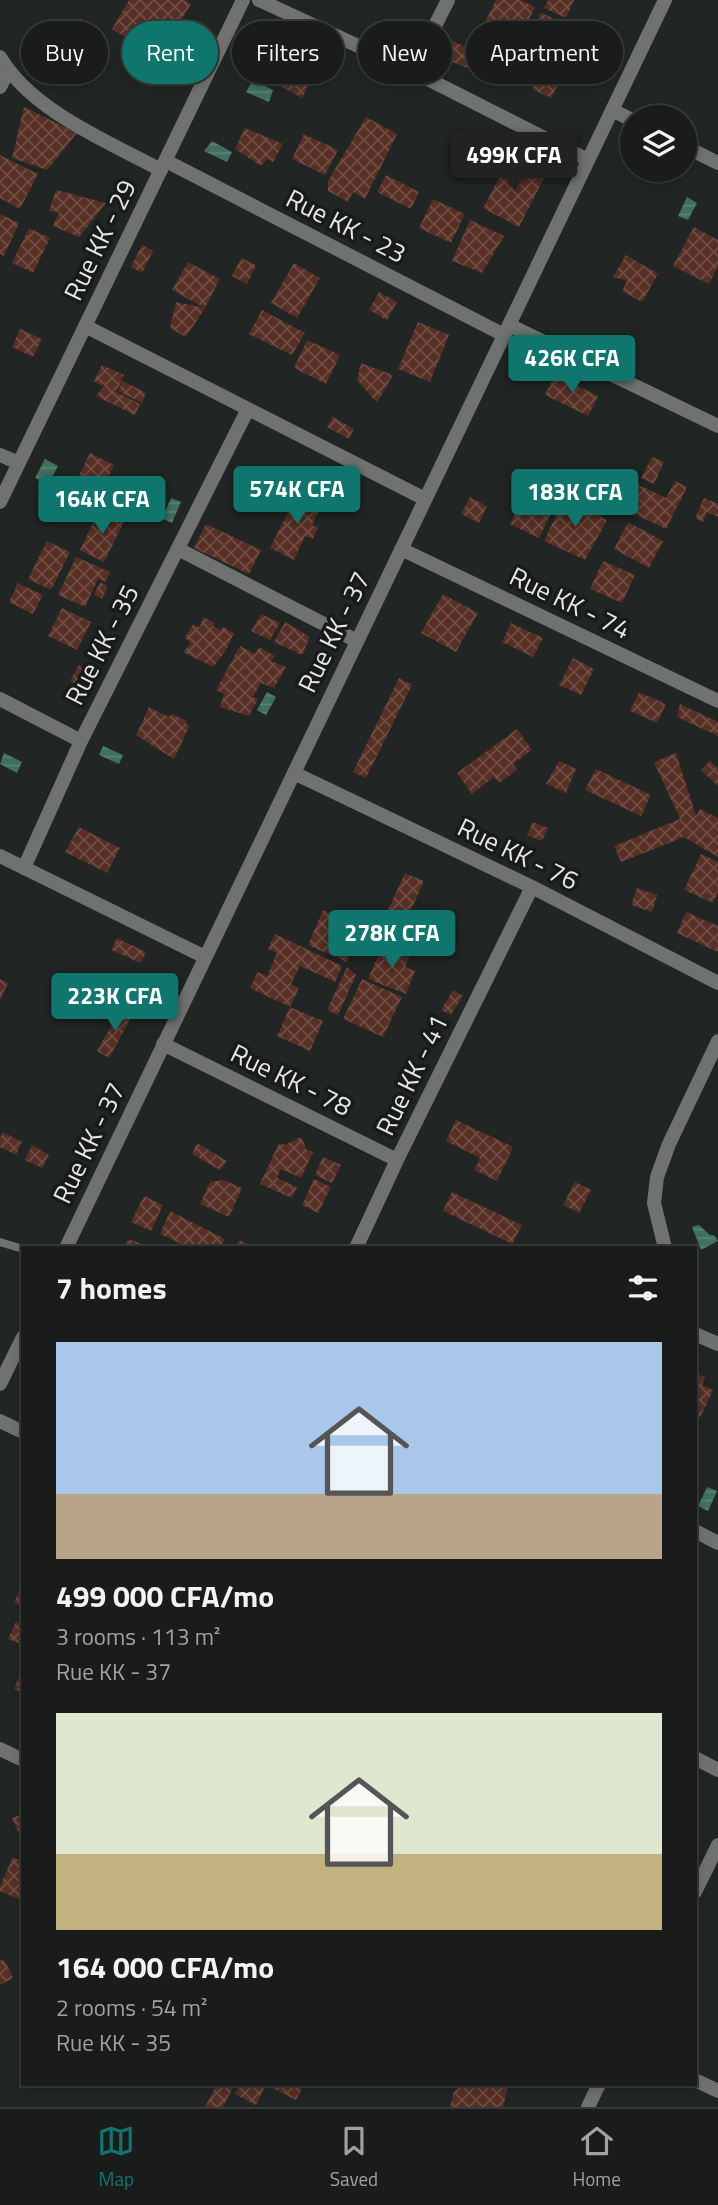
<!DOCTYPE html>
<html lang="en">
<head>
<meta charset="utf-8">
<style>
  :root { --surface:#191c1a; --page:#262927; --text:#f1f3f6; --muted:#9fa1a2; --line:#373a39; --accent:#0f766e }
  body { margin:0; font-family:"Titillium Web",sans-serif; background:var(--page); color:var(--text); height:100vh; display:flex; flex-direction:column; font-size:26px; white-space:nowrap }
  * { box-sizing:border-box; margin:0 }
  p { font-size:23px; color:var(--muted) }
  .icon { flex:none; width:38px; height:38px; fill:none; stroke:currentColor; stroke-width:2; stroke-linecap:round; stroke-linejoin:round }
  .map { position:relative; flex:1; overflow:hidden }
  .sheet { position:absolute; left:21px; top:1246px; width:676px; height:840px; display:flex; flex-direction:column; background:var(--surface); border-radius:0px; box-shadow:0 4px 10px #0003,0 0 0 2px var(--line) }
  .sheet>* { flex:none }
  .hud { position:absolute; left:21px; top:21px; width:677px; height:63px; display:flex; gap:14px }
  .buttons { position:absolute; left:620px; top:105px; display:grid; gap:14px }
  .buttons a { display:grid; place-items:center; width:77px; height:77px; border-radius:50%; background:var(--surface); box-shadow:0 4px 10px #0003,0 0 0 2px var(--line); font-size:35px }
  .price { position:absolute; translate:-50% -60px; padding:0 16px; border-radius:7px; background:var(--accent); color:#fff; font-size:23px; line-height:46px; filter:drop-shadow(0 2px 4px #0008) }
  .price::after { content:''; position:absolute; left:50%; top:42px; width:21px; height:16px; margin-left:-10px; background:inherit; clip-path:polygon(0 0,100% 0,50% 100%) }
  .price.active { background:#222; color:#fff }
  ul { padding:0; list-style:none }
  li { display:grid; align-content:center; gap:14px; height:371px; padding:0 35px }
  li span { display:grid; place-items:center; height:217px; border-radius:0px; color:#555 }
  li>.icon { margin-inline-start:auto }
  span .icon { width:126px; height:126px; fill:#fffc; stroke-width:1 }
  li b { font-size:30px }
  h2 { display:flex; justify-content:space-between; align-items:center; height:84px; padding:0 35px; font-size:30px }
  .tag { padding:0 24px; border-radius:32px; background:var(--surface); box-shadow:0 4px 10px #0003,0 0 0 2px var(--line); font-size:24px; line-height:63px }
  .tag.active { background:var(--accent); color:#fff }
  .tabs { display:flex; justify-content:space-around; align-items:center; height:98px; border-top:2px solid var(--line); background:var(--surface); font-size:19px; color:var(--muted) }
  .tabs a { display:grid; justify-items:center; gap:4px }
  .tabs .active { color:var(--accent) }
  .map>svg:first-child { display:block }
  .water { fill:url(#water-rules) }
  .building { fill:url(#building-cross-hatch) }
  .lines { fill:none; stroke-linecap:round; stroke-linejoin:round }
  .lane { stroke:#707271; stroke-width:8 }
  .street { stroke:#707271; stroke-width:14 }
  .labels { text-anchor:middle; stroke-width:7; stroke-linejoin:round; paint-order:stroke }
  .street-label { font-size:26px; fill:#e5e7e6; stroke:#181b1a }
</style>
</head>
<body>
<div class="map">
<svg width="718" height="2107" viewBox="0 0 718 2107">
  <defs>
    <pattern id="water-rules" width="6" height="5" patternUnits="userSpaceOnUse" patternTransform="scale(1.75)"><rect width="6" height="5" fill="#3f705d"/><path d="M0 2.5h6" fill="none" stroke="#5b8474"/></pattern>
    <pattern id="building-cross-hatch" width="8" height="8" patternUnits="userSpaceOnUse" patternTransform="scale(1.75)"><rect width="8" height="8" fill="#572f24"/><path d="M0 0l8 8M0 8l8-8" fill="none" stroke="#6f4d44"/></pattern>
  </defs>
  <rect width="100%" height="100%" fill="#212523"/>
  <path class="water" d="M253,80L273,90L269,102L246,92Z
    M212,141L232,152L227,162L204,151Z
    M687,197L697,203L688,220L678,216Z
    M45,459L58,466L48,485L35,478Z
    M171,498L181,502L172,523L162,518Z
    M267,692L276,697L266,715L257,710Z
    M103,746L123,755L119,764L99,755Z
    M4,753L22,762L17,773L0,764Z
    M699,1225L710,1235H714L718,1241L701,1250L692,1227Z
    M707,1487L717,1491L708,1511L698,1506Z"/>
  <path class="building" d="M129,0H185L191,4L159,57L112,29Z
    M496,0H521L535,7L517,44L482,28Z
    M548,0H574L566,18L544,8Z
    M541,13L582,31L567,60L544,50L546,43L530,37Z
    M81,18L98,33L58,79L41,64Z
    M478,39L501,49L489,78L442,57L450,40L473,50Z
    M521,54L539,63L526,87L509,79Z
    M281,57L315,72L302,98L268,79Z
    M546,60L566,69L551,98L532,89Z
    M24,107L77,133L47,170L12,158Z
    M366,117L397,134L365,199L353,192L348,202L328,191V181Z
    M245,128L283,144L273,162L267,159L261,166L235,149Z
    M304,134L338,150L325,175L292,159Z
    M0,155L38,174L20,209L0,198Z
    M510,158L545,176L519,227L483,208Z
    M386,175L419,192L411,209L377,192Z
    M56,190L106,203L79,237L53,226L59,212L49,211Z
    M433,199L465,214L451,243L419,228Z
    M0,214L19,223L4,256L0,254Z
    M470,220L504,236L482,273L452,261Z
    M694,227L718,240V266L709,284L673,266Z
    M29,228L50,238L33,273L12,263Z
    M142,245L153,251L142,273L131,267Z
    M626,255L658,274L642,302L622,291L627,281L613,277Z
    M241,258L256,265L247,284L232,276Z
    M188,262L220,279L205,308L172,290Z
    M294,263L320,278L297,318L271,303Z
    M379,292L397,302L387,320L369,310Z
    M176,302L205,308L186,337L170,328Z
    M262,310L305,333L292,355L249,334Z
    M418,322L449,335L430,382L398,369Z
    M20,329L42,339L33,357L12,347Z
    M307,340L340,355L326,384L294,368Z
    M361,363L393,375L377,403L357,380Z
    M102,365L124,375L117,391L109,388L140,404L135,415L96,396L105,385L103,384L102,386L94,381Z
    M555,375L598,396L588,416L545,395Z
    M123,381L146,393L142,403L118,391Z
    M333,417L354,429L349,439L327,427Z
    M90,453L114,465L96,504L71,492Z
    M652,457L664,462L654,484L641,478Z
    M531,480L561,494L539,538L510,524Z
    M675,481L687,487L666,529L624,509L637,484L666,498Z
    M299,491L323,502L312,525L318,528L313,539L305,536L294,560L270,548Z
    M470,497L487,506L479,523L461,514Z
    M565,497L607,520L585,560L544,541Z
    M704,498L718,504V517L707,512L703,522L695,518Z
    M99,510L124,522L104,562L80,550Z
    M628,522L663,541L649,568L614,549Z
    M206,524L261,550L249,574L194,548Z
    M47,541L70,552L51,590L28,579Z
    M76,557L110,572L105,582L98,579L85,607L58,595Z
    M603,561L635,575L622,603L590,589Z
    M100,582L108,586L102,599L94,595Z
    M18,583L43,595L33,614L9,602Z
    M443,594L478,613L456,652L421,633Z
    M62,608L91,622L77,650L48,636Z
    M261,614L280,623L270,640L251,631Z
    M203,617L215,623L213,626L221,630L223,627L234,633L225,652L213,667L183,652L191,643L185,638L193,624L200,627Z
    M285,622L310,637L302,655L274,642Z
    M511,623L543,638L533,657L502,642Z
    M240,646L255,654L259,647L275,656L271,661L286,667L274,688L261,683L253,697L258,699L249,716L220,707L224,694L216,690Z
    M573,658L594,669L581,695L559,685Z
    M79,665L96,674L87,690L70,681Z
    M399,678L412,685L366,778L353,772Z
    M639,692L666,704L657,723L630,711Z
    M680,704L718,722V736L677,717Z
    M149,707L169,717L172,714L187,721L186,724L190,725L174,759L136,735Z
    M517,729L532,750L513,764L517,770L499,783L494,777L472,794L457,773Z
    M676,753L696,816L700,809L718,818V857L684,837L621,862L614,846L680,819L654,762Z
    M559,761L576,769L566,793L546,784Z
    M710,761L718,769V786L701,770Z
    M596,769L651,795L641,816L585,790Z
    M533,822L548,828L542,841L527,835Z
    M79,827L120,848L107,873L65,852Z
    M701,854L718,862V891L713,903L684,890Z
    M405,873L424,881L396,943L377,934Z
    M637,888L657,895L652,912L631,905Z
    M323,910L362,926L347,962L308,945Z
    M686,912L718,926V952L677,933Z
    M275,934L342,966L335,982L300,966L291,984L299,988L290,1007L250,988L258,972L267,976L277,953L268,949Z
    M117,938L146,952L141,963L111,950Z
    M383,944L410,955L405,967L415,971L406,994L368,979Z
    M347,967L356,975L338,1015L327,1010Z
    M0,979L8,983L0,1000Z
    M362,979L402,997L383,1037L343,1019Z
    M453,990L463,996L451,1015L441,1010Z
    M290,1007L323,1021L310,1051L277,1036Z
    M121,1008L133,1014L109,1058L97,1051Z
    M456,1120L513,1147L497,1181L474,1170L480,1158L446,1141Z
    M3,1132L22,1142L16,1155L0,1147V1138Z
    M301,1137L307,1150L313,1152L301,1178L281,1169L277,1178L297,1187L292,1198L260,1184L279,1143L285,1145Z
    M197,1143L227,1161L220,1170L192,1154Z
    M32,1145L49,1155L42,1168L25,1160Z
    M323,1157L341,1165L332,1183L315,1175Z
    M314,1179L331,1187L318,1213L302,1205Z
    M224,1180L242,1188L229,1217L200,1204L210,1182Z
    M575,1182L591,1190L579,1213L563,1205Z
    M452,1192L522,1225L512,1244L443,1211Z
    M144,1196L163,1205L151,1231L131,1222Z
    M170,1211L225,1239L220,1248H190L160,1234Z
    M128,1239L145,1245L144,1248H124Z
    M239,1240L256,1248H235Z
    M695,1373L705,1377L702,1385L713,1390L700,1418L695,1415Z
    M23,1582V1607L14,1603Z
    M16,1622L23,1625V1645L8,1639Z
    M23,1666V1693L14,1689Z
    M23,1814V1843L12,1818Z
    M13,1857L23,1862V1901L0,1891V1886Z
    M4,1959L13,1978L0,1985V1961Z
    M217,2084H235L223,2107H205Z
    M240,2084H292L302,2089L296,2100L266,2085L256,2105L235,2094Z
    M465,2084H504L507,2090L503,2107H450L454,2091Z"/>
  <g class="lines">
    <path class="lane" d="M0,1242L23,1249"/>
    <path class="street" d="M259,0L412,71L588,160
      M0,57C32,111 107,141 161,170
      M412,71L448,0
      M0,87L8,71
      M612,110L632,120
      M684,146L718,163
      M166,161L504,335
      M509,325L718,426
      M85,326L425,499
      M0,455L19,463
      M0,502L243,0
      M178,549L357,641
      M401,549L718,701
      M0,699L81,741
      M294,773L532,887L718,983
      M0,856L205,957
      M24,868L81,741L248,409
      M163,1044L397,1160
      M66,1248L665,0
      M356,1248L397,1160L532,887
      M665,1248L654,1203L657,1177L669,1144L718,1041
      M695,1334L718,1344
      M0,1384L23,1337
      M0,1421L23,1432
      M695,1531L718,1543
      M0,1749L23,1760
      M695,1758L718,1770
      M695,1892L718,1845
      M695,2080L718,2091
      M588,2107L599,2084"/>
  </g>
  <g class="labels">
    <g class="street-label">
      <text transform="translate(346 226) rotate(27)" y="9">Rue KK - 23</text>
      <text transform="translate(100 240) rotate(-64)" y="9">Rue KK - 29</text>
      <text transform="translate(570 603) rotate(26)" y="9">Rue KK - 74</text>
      <text transform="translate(334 632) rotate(-64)" y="9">Rue KK - 37</text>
      <text transform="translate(102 645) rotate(-63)" y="9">Rue KK - 35</text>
      <text transform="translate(518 854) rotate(26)" y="9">Rue KK - 76</text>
      <text transform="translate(412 1075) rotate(-64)" y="9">Rue KK - 41</text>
      <text transform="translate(291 1080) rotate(26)" y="9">Rue KK - 78</text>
      <text transform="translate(89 1143) rotate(-64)" y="9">Rue KK - 37</text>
    </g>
  </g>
</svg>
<div class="buttons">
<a><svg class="icon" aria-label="layers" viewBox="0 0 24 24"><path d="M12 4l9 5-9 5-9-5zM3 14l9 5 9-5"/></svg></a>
</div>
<b class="price active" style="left:514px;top:192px">499K CFA</b>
<b class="price" style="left:572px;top:395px">426K CFA</b>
<b class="price" style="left:297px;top:526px">574K CFA</b>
<b class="price" style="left:575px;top:529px">183K CFA</b>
<b class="price" style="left:102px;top:536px">164K CFA</b>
<b class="price" style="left:392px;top:970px">278K CFA</b>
<b class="price" style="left:115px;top:1033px">223K CFA</b>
<div class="hud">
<a class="tag">Buy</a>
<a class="tag active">Rent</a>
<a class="tag">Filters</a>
<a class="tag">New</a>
<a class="tag">Apartment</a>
</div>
<section class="sheet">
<h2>7 homes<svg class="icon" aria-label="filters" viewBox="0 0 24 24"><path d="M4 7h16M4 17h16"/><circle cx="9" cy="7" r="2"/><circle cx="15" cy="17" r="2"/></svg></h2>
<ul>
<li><span style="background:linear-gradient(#a9c7e8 70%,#b9a48a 0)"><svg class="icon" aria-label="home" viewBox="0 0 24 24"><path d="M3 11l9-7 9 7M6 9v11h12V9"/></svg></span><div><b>499 000 CFA/mo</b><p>3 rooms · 113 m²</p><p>Rue KK - 37</p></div></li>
<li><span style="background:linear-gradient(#dfe7d0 65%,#c2b280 0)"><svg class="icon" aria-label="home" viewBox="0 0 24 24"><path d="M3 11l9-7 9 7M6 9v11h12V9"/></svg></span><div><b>164 000 CFA/mo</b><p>2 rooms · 54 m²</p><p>Rue KK - 35</p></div></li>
</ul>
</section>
</div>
<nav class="tabs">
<a class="active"><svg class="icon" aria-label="map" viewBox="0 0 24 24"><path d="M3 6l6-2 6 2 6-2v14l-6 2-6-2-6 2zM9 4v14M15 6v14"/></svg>Map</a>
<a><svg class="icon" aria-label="saved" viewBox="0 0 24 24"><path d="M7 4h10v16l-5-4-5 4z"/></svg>Saved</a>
<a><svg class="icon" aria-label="home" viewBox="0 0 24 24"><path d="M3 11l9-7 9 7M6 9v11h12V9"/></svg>Home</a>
</nav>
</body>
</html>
